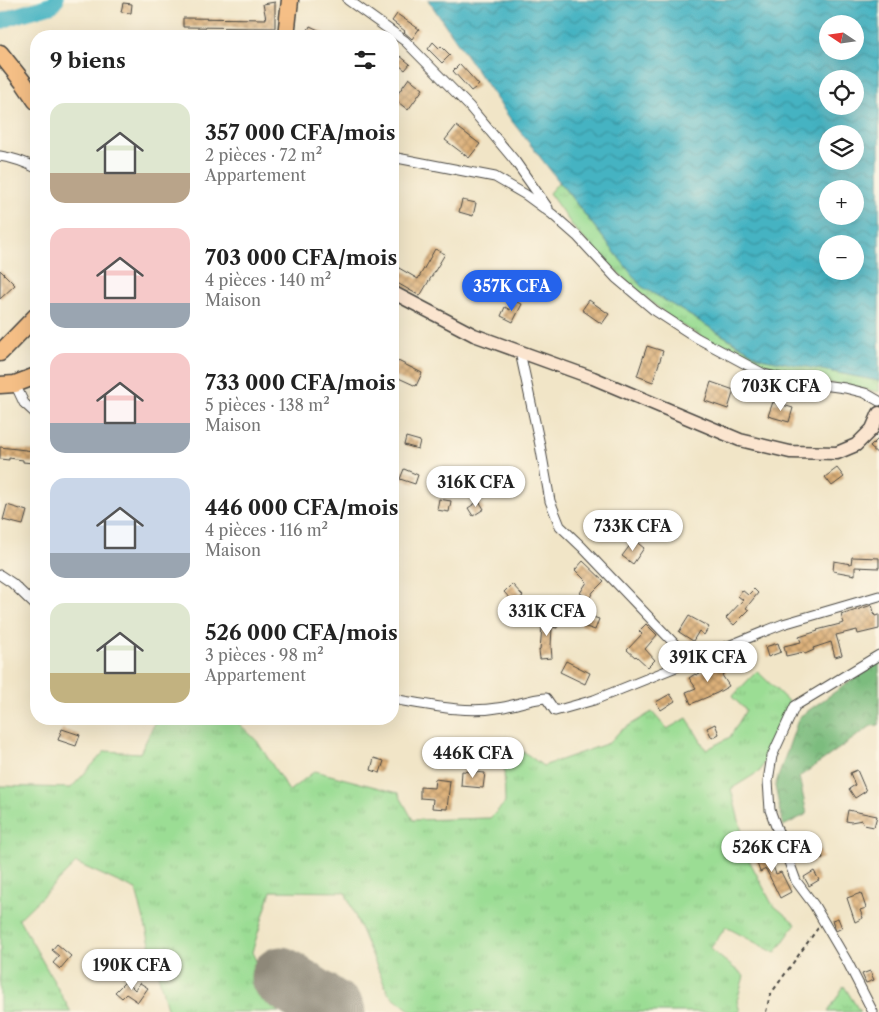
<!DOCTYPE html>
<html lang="fr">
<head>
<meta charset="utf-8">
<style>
  :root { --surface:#fff; --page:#f6f6f6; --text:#222; --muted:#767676; --accent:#2563eb }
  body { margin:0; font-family:"Libre Caslon Text",serif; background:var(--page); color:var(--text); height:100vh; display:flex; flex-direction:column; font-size:19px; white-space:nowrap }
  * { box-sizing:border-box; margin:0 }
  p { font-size:16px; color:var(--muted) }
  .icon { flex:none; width:28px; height:28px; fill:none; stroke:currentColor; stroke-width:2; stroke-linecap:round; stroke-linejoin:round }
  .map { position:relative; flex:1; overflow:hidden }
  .side { position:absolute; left:30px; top:30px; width:369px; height:695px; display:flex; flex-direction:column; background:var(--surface); border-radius:20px; box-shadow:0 5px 20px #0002 }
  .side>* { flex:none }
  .needle { width:32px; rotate:283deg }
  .fabs { position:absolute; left:819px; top:15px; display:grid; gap:10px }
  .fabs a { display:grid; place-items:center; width:45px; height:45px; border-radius:50%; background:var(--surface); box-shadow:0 5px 20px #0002; font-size:25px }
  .price { position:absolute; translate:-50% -42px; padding:0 11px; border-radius:18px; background:#fff; color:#222; font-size:16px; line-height:32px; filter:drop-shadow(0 1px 2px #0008) }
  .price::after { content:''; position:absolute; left:50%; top:30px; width:15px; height:11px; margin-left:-8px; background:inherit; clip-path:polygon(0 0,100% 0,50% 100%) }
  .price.selected { background:var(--accent); color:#fff }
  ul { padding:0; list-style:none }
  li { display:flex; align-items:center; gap:15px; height:125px; padding:0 20px }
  li span { display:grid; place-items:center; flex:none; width:140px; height:100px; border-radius:15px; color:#555 }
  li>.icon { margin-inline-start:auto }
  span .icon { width:60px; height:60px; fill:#fffc; stroke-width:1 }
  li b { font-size:21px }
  h2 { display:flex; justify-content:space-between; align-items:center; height:60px; padding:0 20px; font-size:21px }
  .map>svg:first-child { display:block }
  .grass { fill:url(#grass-tufts); stroke:#638460 }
  .forest { fill:url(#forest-crowns); stroke:#547454 }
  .water { fill:url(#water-waves); stroke:#386f76; fill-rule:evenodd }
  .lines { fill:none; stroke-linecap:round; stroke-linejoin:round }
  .river { stroke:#45b3c2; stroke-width:16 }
  .runway { stroke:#8e8879; stroke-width:61 }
  .building { fill:url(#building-cross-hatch) }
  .street-casing { stroke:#494742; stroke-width:11 }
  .secondary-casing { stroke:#494742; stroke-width:15 }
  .highway-casing { stroke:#494742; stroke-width:19 }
  .path { stroke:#494742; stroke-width:2; stroke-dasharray:4 4; stroke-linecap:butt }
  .street { stroke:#fff; stroke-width:9 }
  .secondary { stroke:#fbe5cf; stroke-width:12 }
  .highway { stroke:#f5bf86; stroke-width:16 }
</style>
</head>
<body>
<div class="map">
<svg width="879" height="1012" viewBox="0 0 879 1012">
  <defs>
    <pattern id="grass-tufts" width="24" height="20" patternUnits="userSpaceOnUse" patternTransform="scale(1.25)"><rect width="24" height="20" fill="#9bdd94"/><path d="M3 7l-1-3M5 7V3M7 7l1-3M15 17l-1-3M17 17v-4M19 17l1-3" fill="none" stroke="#86be80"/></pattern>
    <pattern id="forest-crowns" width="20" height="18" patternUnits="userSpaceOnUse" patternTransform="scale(1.25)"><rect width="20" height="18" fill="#7cbc7e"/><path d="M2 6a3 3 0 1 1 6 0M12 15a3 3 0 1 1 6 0" fill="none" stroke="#669967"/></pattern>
    <pattern id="water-waves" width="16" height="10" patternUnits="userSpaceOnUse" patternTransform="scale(1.25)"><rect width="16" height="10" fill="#45b3c2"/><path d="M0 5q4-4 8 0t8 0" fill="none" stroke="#3a929e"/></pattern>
    <pattern id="building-cross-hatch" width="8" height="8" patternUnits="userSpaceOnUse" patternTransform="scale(1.25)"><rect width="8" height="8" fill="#ddb17a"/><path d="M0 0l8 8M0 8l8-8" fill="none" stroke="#b39064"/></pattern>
  </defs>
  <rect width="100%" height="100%" fill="#fcf5e5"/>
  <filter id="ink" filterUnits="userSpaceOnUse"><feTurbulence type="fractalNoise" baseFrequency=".02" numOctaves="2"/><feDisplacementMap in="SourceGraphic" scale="10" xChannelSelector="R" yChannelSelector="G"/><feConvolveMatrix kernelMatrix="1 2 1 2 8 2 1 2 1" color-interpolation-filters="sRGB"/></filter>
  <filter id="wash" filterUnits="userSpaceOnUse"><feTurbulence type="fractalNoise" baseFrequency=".0096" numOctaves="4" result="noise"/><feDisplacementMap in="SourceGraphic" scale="20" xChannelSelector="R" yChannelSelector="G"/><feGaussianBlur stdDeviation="1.12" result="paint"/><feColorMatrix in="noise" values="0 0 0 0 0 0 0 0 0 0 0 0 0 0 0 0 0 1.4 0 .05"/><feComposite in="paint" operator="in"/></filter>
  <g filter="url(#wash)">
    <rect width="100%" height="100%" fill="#f1e5c7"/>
    <path class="grass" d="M559,182L641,286L760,358L879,381V392L764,371L674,321L632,286L577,232L549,193Z
      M757,671L790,703L760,771L731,789L749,860L772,904L796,924L775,953L726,927L710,949L744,976L737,1001L740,1012H412L388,993L345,892L271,891L252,952L279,1012H168L136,890L76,863L19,919L71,1012H0V786L71,788L105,751L140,753L157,719H234L257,741L289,791L315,771L398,793L413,820L490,818L505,803L504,765L524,752L543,766L609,743L620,731L652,712L667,729L687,718L706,750L730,737L746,710L732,697Z
      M844,986L860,1012H828Z"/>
    <path class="forest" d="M879,661V725L871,726L799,777L807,814L783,826L775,786L799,717Z"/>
    <path class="water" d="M428,0H879V381L761,358L641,286L511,120ZM828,24H855V51H828ZM828,79H855V106H828ZM828,134H855V161H828ZM828,189H855V216H828ZM828,244H855V271H828Z"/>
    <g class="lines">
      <path class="river" d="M0,22L14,16L52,5L56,0"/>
      <path class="runway" d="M281,977L335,1012"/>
    </g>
    <g id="blocks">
      <path class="building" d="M275,2V28L183,27V18L266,19L263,4Z
        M123,3L132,4L131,13L121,12Z
        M397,14L419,29L412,39L404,32L405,31L392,21Z
        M310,26L331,36H305Z
        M433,42L439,48L441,46L450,55L442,63L428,49Z
        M400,56L410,64L405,70L395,62Z
        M460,64L479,85L471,91L453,71Z
        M409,78L423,89L408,110L394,99Z
        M456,126L480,144L469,158L445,140Z
        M462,200L476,203L473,216L459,212Z
        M435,249L445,254L420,296L392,280V264L418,279Z
        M0,270L15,285L0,299Z
        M589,300L609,314L602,324L582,310Z
        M513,301L522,304L513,322L501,316L505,307L510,310Z
        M647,346L663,351L653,382L637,376Z
        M398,361L422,373L416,386L392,375V372Z
        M711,382L734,390L728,409L705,401Z
        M773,402L793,408L789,422L768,416Z
        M406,437L420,441L418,449L404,445Z
        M879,438V455L870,447Z
        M0,447L34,451L33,463L23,462V460L9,458V460L0,459Z
        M837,468L844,477L832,486L825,477Z
        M404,469L418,475L415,484L400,479Z
        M439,499L451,501L449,512L437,510Z
        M479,501L484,509L473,516L468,508Z
        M7,505L27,511L23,525L3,520Z
        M634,540L644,548L633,564L622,556Z
        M852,557L879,558V568L855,567V575L833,571L834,561L851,564Z
        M583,561L604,581L593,592L589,599L580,593L587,582L575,570Z
        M512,584L523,596L514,603L504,592Z
        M754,589L758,593L746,608L749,610L734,625L726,618L743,600L738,596L742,590L748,595Z
        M872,605L875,616L879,615V629L858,634L857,630L836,635L842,655L835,657L831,642L813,648L814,650L805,654L804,652L786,656L784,646L801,642L799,637L818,631L817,630L844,623L841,615Z
        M584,614L599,619L595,630L580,625Z
        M689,616L709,627L704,635L699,631L693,641L679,632Z
        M543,617L558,619L557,628L552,627L551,646L552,658L540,659L539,650L540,649Z
        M646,624L657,635L645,649L655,660L648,667L636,656L635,657L627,650L642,634L639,631Z
        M778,643L781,652L768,657L765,647Z
        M566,661L590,673L585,684L560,672Z
        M721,662L726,672L722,675L729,686L717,693L691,704L686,692L696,688L689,678L695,674L696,675Z
        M670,694L675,701L661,710L656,702Z
        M715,724L719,734L712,738L707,728Z
        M62,729L80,735L76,746L58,740Z
        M374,758L384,761L380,773L371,770Z
        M857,770L866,791L855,798L849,789L855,785L850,773Z
        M462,771L485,773L483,788L461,786Z
        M435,779L450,781L447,809L432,808L433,799L420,798V787L434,788Z
        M848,810L877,816L874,827L864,825L862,820L851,822L846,821Z
        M818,845L823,858L809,863L805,850Z
        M766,849L776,874L781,872L791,892L780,898L766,869L760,872L754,854Z
        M814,871L819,880L809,886L804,877Z
        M861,893L866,908L860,910L863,918L855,922L847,898Z
        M838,918L842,928L836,931L832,920Z
        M57,944L71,956L60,969L53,963L59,956L52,950Z
        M870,971L874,980L866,983L862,974Z
        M126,981L135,990L140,983L148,988L138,1002L126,994L122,998L115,992Z"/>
    </g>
  </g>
  <g filter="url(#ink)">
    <use href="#blocks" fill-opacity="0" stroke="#494742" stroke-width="1"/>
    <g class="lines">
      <g class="street-casing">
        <path id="street" d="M348,0L405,41L469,106L515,161L548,208
          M0,156C13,158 25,162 36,168
          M392,157L495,177L526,195L552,214L577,236L616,278L654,310L697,338L764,374L793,381L845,388L865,393L879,401
          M520,352L540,445L550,501L560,526L582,547L691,661
          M15,384L24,403L36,414
          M0,575L12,583L36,606
          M392,699C424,704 465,714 497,708C514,706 529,699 546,698L555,711L594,700L783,624L879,596
          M873,1012L848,963L814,905L796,881L770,810L768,781L772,756L795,706L879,655"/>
      </g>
      <g class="secondary-casing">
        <path id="secondary" d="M392,292L474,335L593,378L740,440L790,452L837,453L856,445L872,429L879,413"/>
      </g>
      <g class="highway-casing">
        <path id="highway" d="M286,36L290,0
          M0,53L23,82L36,101
          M0,353L36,316
          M0,385L15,384L36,376"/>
      </g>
      <path class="path" d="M766,1012L770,995L818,928"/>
      <use href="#street" class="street"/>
      <use href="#secondary" class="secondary"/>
      <use href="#highway" class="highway"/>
    </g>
  </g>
</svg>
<div class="fabs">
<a><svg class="needle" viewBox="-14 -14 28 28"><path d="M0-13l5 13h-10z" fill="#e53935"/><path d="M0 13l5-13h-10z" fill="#767676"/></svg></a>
<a><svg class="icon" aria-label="locate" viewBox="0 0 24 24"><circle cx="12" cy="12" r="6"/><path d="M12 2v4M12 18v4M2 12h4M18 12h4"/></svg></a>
<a><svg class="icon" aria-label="layers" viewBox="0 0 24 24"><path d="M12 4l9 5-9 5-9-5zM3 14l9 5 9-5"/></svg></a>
<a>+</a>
<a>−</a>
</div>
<b class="price selected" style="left:512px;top:312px">357K CFA</b>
<b class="price" style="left:781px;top:412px">703K CFA</b>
<b class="price" style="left:476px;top:508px">316K CFA</b>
<b class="price" style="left:633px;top:552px">733K CFA</b>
<b class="price" style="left:547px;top:637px">331K CFA</b>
<b class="price" style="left:708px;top:683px">391K CFA</b>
<b class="price" style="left:473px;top:779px">446K CFA</b>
<b class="price" style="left:772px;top:873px">526K CFA</b>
<b class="price" style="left:132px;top:991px">190K CFA</b>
<section class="side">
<h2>9 biens<svg class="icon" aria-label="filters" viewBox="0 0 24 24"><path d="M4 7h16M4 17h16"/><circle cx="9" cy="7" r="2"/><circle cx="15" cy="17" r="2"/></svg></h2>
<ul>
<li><span style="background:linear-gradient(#dfe7d0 70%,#b9a48a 0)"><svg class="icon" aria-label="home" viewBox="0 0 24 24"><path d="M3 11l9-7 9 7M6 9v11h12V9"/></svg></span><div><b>357 000 CFA/mois</b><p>2 pièces · 72 m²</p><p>Appartement</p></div></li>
<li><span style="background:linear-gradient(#f6c9c9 75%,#9aa5b1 0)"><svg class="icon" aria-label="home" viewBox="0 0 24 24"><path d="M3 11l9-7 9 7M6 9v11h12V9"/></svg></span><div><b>703 000 CFA/mois</b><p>4 pièces · 140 m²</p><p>Maison</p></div></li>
<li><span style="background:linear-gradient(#f6c9c9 70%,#9aa5b1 0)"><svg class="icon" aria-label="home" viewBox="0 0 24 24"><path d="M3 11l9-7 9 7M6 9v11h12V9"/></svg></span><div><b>733 000 CFA/mois</b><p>5 pièces · 138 m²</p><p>Maison</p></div></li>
<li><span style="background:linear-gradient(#c9d6e8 75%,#9aa5b1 0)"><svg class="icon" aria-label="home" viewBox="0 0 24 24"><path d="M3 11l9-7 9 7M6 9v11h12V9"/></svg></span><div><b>446 000 CFA/mois</b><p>4 pièces · 116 m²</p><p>Maison</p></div></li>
<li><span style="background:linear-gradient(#dfe7d0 70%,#c2b280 0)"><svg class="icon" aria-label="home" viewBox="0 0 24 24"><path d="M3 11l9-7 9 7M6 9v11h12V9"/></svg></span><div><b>526 000 CFA/mois</b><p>3 pièces · 98 m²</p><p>Appartement</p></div></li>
</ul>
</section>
</div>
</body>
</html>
